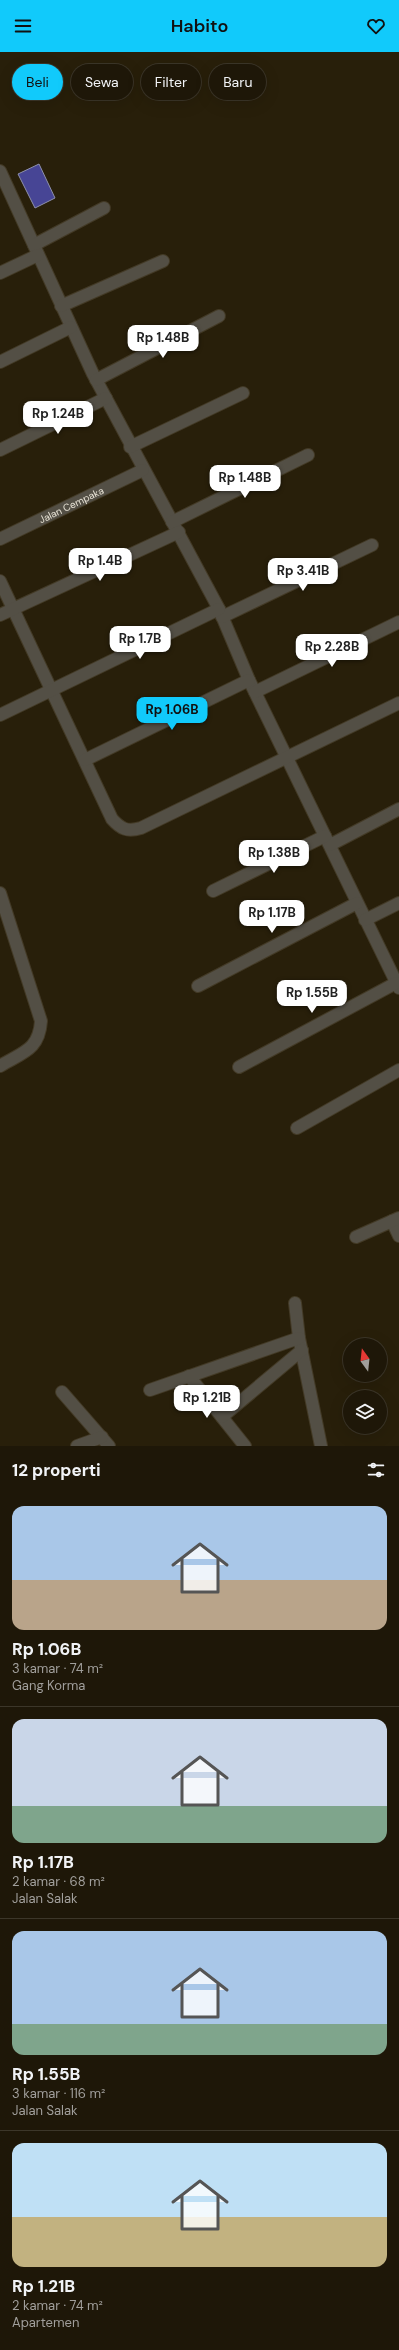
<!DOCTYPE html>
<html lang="id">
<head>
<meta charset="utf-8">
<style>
  :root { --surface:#1e1708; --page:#2b2416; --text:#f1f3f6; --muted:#a19f9c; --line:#3c3629; --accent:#11cafb }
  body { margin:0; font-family:"DM Sans",sans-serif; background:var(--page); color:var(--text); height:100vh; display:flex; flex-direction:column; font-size:15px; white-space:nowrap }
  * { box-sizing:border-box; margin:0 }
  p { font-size:13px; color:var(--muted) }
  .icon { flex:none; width:22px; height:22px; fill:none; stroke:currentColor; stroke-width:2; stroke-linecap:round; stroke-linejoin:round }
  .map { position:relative; height:1394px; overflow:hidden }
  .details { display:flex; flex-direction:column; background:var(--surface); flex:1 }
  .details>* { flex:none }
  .guide { position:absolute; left:12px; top:12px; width:375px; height:36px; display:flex; gap:8px }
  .needle { width:26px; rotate:345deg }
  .buttons { position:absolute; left:343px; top:1286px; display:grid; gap:8px }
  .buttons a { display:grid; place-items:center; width:44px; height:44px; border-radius:50%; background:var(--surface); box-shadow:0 4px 16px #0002,0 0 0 1px var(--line); font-size:20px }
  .price { position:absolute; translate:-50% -34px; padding:0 9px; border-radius:8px; background:#fff; color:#222; font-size:13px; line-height:26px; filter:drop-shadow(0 1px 2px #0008) }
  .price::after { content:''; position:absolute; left:50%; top:24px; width:12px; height:9px; margin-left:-6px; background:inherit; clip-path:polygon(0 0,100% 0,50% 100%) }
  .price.active { background:var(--accent); color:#111 }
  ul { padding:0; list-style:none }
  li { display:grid; align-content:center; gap:8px; height:212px; padding:0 12px }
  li+li { border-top:1px solid var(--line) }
  li span { display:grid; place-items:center; height:124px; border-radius:12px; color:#555 }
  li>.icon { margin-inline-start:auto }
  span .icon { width:72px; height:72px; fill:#fffc; stroke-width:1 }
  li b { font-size:17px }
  h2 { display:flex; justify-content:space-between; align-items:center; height:48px; padding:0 12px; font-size:17px }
  .pill { padding:0 14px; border-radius:18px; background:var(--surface); box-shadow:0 4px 16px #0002,0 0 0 1px var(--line); font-size:14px; line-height:36px }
  .pill.active { background:var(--accent); color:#111 }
  header { display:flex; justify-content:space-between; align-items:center; height:52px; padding:0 12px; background:var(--accent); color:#111; font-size:18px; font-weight:600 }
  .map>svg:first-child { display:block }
  .building { fill:#474595; stroke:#8e91aa }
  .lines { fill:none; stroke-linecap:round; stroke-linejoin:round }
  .minor-casing { stroke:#433a26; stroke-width:14 }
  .minor { stroke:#534f45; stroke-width:12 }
  .labels { text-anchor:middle; stroke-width:3; stroke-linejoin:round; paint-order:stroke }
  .street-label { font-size:10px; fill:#e7e2d5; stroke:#281f0a }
</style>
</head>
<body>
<header><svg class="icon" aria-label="menu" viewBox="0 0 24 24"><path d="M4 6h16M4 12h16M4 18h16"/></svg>Habito<svg class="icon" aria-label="heart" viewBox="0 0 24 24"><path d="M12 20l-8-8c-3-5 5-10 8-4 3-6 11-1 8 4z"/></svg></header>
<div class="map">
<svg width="399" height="1394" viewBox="0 0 399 1394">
  <rect width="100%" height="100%" fill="#281f0a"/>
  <path class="building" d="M39,112L55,146L35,156L18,122Z"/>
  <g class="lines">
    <g class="minor-casing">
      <g id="minor">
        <path d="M0,119L93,322L219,557L249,628L399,936"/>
        <path d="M34,193L104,156"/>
        <path d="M0,221L38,203"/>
        <path d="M61,254L163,209"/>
        <path d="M0,310L71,275"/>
        <path d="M96,328L219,264"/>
        <path d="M130,395L243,341"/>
        <path d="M0,398L106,346"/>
        <path d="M172,470L308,403"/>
        <path id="s1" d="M0,487L143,418"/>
        <path d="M0,529L112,767C121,777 127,780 141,776L399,651"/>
        <path d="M0,563L179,480"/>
        <path d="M222,565L372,493"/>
        <path d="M255,640L399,570"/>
        <path d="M0,663L219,557"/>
        <path d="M85,708L249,628"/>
        <path d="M330,793L399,757"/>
        <path d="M213,839L325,784"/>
        <path d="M0,841L41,969C39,998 23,1000 0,1014"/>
        <path d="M365,868L399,851"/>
        <path d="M198,934L357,851"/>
        <path d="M239,1015L396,931"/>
        <path d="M297,1076L399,1018"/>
        <path d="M392,1169L399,1184"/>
        <path d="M356,1185L399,1166"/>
        <path d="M295,1251L299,1286L321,1394"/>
        <path d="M189,1324L245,1394"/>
        <path d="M150,1338L299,1286"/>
        <path d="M62,1340L109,1394"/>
        <path d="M222,1365L302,1298"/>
        <path d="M77,1394L102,1385"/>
      </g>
    </g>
    <use href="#minor" class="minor"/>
  </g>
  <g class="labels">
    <g class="street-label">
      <text dy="4" stroke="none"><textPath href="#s1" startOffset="79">Jalan Cempaka</textPath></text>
    </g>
  </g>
</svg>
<div class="buttons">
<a><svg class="needle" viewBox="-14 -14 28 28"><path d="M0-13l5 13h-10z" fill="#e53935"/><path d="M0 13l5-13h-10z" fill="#a19f9c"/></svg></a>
<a><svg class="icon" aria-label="layers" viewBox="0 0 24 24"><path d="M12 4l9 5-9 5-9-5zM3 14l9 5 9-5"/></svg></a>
</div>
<b class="price" style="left:163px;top:307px">Rp 1.48B</b>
<b class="price" style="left:58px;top:383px">Rp 1.24B</b>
<b class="price" style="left:245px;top:447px">Rp 1.48B</b>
<b class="price" style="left:100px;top:530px">Rp 1.4B</b>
<b class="price" style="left:303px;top:540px">Rp 3.41B</b>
<b class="price" style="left:140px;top:608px">Rp 1.7B</b>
<b class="price" style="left:332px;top:616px">Rp 2.28B</b>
<b class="price active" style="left:172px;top:679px">Rp 1.06B</b>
<b class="price" style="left:274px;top:822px">Rp 1.38B</b>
<b class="price" style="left:272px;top:882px">Rp 1.17B</b>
<b class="price" style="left:312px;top:962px">Rp 1.55B</b>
<b class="price" style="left:207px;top:1367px">Rp 1.21B</b>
<div class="guide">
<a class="pill active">Beli</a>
<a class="pill">Sewa</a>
<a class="pill">Filter</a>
<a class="pill">Baru</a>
</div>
</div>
<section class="details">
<h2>12 properti<svg class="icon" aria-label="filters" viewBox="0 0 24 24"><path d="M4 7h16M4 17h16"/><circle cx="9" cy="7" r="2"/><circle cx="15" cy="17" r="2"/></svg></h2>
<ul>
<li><span style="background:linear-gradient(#a9c7e8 60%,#b9a48a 0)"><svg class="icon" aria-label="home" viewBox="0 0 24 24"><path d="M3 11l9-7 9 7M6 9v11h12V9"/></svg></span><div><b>Rp 1.06B</b><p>3 kamar · 74 m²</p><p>Gang Korma</p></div></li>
<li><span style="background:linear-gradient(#c9d6e8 70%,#7fa58c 0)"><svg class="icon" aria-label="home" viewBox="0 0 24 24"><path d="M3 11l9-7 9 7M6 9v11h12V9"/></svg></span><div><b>Rp 1.17B</b><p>2 kamar · 68 m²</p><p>Jalan Salak</p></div></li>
<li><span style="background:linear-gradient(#a9c7e8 75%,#7fa58c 0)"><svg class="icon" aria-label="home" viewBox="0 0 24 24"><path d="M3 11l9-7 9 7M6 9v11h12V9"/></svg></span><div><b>Rp 1.55B</b><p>3 kamar · 116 m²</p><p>Jalan Salak</p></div></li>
<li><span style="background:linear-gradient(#bfe0f5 60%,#c2b280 0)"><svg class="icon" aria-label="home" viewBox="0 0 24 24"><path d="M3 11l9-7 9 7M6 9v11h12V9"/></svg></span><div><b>Rp 1.21B</b><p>2 kamar · 74 m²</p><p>Apartemen</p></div></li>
</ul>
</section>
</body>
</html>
